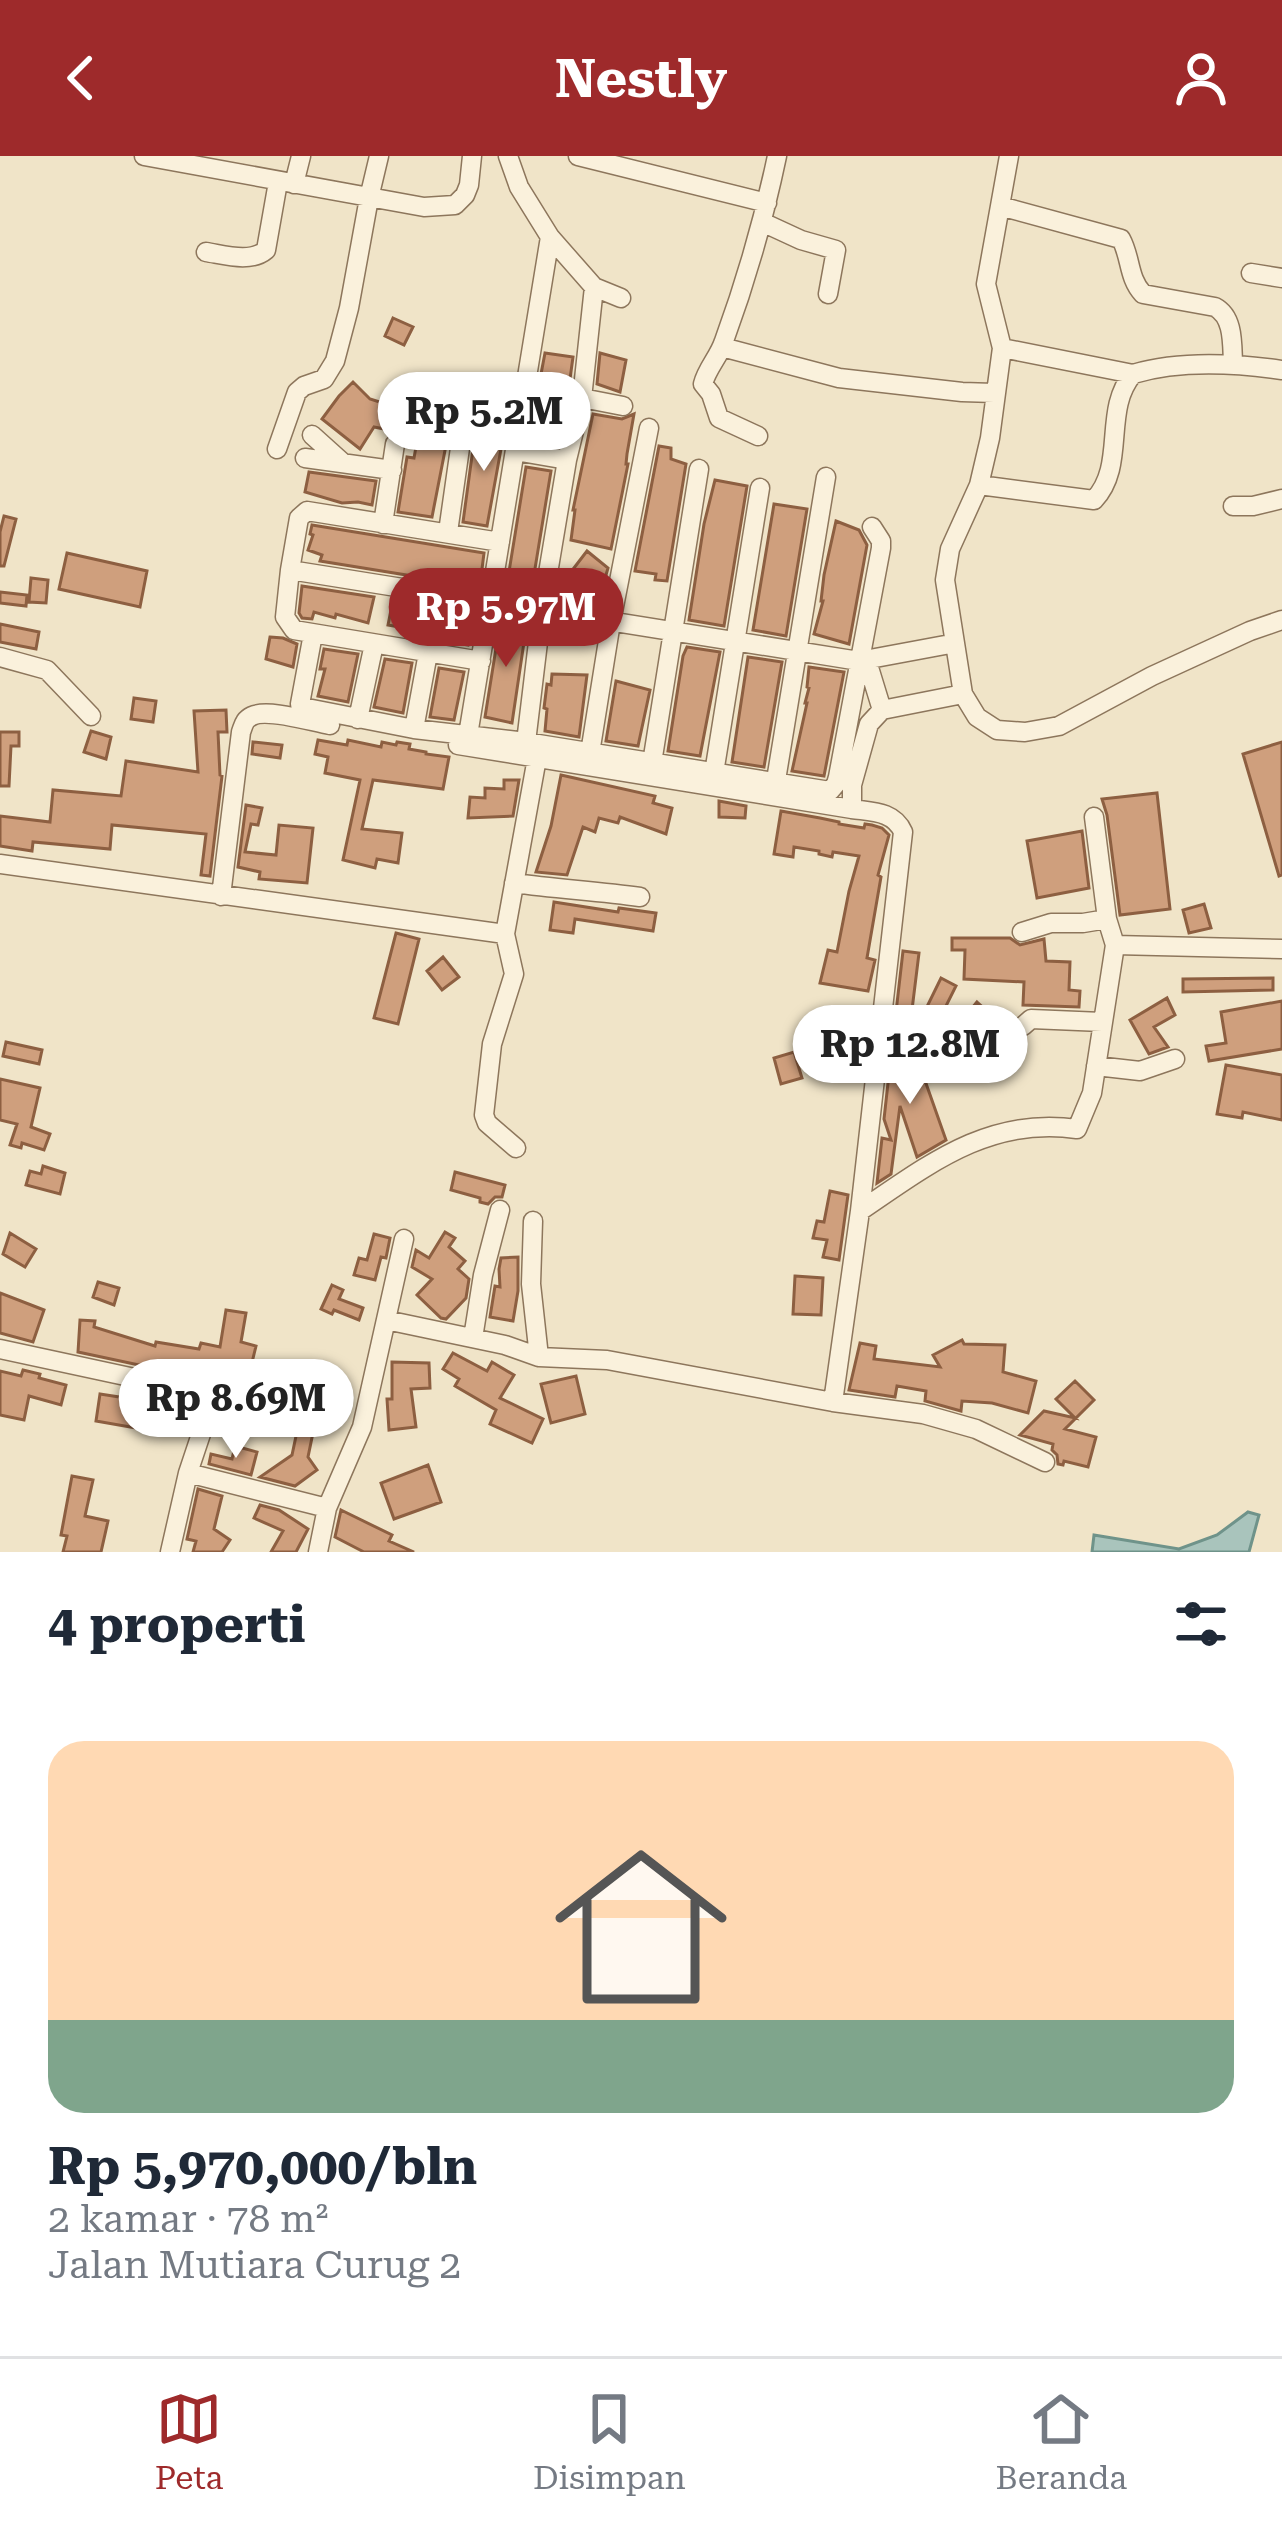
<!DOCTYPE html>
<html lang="id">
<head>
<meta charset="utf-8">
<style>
  :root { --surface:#fff; --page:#f6f6f7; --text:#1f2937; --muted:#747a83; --line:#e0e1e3; --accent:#9e2a2b }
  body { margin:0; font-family:"Roboto Serif",serif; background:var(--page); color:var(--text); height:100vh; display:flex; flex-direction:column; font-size:45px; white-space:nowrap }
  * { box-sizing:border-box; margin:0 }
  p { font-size:39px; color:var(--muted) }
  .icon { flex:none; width:66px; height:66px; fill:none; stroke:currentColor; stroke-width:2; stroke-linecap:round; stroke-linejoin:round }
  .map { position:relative; height:1396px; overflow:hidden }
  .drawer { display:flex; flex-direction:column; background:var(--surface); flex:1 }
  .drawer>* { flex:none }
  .price { position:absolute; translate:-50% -102px; padding:0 27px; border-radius:42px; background:#fff; color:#222; font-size:39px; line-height:78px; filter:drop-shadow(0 3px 6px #0008) }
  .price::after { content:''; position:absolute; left:50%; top:72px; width:36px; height:27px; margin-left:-18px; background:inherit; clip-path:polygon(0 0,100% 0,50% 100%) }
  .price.active { background:var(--accent); color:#fff }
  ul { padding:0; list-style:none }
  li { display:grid; align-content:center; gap:24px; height:636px; padding:0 48px }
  li span { display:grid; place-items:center; height:372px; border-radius:36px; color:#555 }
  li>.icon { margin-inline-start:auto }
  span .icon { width:216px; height:216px; fill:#fffc; stroke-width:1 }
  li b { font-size:51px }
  h2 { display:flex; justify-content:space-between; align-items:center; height:144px; padding:0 48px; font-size:51px }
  header { display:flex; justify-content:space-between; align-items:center; height:156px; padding:0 48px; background:var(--accent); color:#fff; font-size:54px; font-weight:700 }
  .dock { display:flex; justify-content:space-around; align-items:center; height:168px; border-top:3px solid var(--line); background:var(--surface); font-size:33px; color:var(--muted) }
  .dock a { display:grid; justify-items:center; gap:6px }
  .dock .active { color:var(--accent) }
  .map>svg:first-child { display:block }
  .water { fill:#a9c4bc; stroke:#6f938a; stroke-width:3 }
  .building { fill:#cf9f7d; stroke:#8d5f41; stroke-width:3 }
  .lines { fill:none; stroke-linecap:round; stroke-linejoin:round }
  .minor-casing { stroke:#8d765c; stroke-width:21 }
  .minor { stroke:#faf1dc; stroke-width:18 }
</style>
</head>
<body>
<header><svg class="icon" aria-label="back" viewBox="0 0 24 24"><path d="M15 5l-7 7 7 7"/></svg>Nestly<svg class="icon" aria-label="person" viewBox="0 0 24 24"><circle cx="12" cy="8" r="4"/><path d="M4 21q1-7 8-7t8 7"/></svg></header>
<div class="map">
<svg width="1282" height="1396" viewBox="0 0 1282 1396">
  <rect width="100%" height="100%" fill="#f0e4c8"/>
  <path class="water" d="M1248,1356L1259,1359L1249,1396H1092L1094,1379L1179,1393L1217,1379Z"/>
  <path class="building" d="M393,162L413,171L404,189L385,180Z
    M545,197L573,201L570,223L541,218Z
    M600,197L626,204L620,236L597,228Z
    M425,224L440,225L439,276L448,279L432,361L398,356L407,301L414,302L419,274L391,268L389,274L374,271L360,293L322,263L339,240L353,226L370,243L389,249L393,233L425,240Z
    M539,234L568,242L557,289L530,284Z
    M497,258L507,260L487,370L463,366L475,278L490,282Z
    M593,258L622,263L634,258L627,298L626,308H628L611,393L571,384L575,354H573Z
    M659,290L671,292V303L686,308L667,425L655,424L656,418L635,415Z
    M526,311L551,315L531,437L522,436L523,431L507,428Z
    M309,316L376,325L372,349L358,346L342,347L305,336Z
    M715,324L747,330L724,470L689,464L704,368Z
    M774,348L807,353L786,480L753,474Z
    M4,360L16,363L4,410H0V376Z
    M836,365L859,374L867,389L849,488L814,478L823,445H821L824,419Z
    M312,369L484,397L481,421L459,418L456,427L320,405L322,399L308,394L313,379L310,378Z
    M587,395L608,412L606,419L590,440L567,421Z
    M67,397L147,415L140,451L59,433Z
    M31,422L48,424L46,447L29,446Z
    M302,430L374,441L368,467L336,458L335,462L314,456L312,463L302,462L299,457Z
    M0,436L27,439L26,450L0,447Z
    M393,444L426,449L419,481L409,479L411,473L388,469Z
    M445,453L474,457L468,489L450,486L452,480L441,478Z
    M501,461L527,466L512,567L485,561Z
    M0,468L39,476L36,493L0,486Z
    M270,481L283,482L297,488L293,511L266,503Z
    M687,491L720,496L700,600L668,595L683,500Z
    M324,493L358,498L348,546L318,540L325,513H320Z
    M748,501L782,506L764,611L732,606Z
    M385,503L412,507L403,557L374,551Z
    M809,511L844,516L824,620L792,615L807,547H805L809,532L807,531Z
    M439,512L464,516L454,564L430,561Z
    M552,518L587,519L579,581L545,575L547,553L544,552L547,528L551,529Z
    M616,525L650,534L638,590L606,585Z
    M134,542L156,545L153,566L131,563Z
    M226,554L227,576H218L220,619L222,620L210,720L201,719L206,678L112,669L110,693L33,686L32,695L0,690V660L50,666L53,634L121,640L126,605L198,616L194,555Z
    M91,575L111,581L106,603L84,596Z
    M0,576H19V590H11L9,630H0Z
    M318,584L347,589L348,584L381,591L382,586L396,589L397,586L410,588L409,593L426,596V598L449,601L443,633L373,624L362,673L402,677L398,707L377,703L375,712L343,704L360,624L325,617L328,601L315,598Z
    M253,586L282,589L280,602L252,598Z
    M1282,586V719L1279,720L1243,598Z
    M561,619L655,640L653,647L672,652L666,678L620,661L618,667L599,662L595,676L583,671L567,719L536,716L551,670Z
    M504,624H519L513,660L468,662L470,641L485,642V632L504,633Z
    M1157,637L1170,753L1120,759L1107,659L1102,643Z
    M719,645L746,650L745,662L719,661Z
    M246,649L262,652L258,669L251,668L245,696L276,699L279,669L313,672L307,727L259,723L260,716L238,711Z
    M781,655L820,662L839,666V668L864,672L865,668L872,669L882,672L889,679L878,719L881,721L867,802L875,804L868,835L820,827L828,794L837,796L849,735L859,700L833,696L832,701L819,698V695L794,691L793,701L774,698Z
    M1082,675L1089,732L1037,742L1027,685Z
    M554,746L618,756L619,752L656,757L653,775L575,763L573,777L550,774Z
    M1204,748L1211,772L1189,777L1183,754Z
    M396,777L419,783L398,868L374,862Z
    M952,782H1010L1020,789L1044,783L1046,805L1070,806L1069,834L1080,835L1079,851L1023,849L1024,826L964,823L965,794H952Z
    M903,795L919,797L911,862L904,859L903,866L895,865Z
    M443,801L459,821L442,834L427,815Z
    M941,822L956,830L934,874L919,867Z
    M1273,822V834L1183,836V823Z
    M1167,842L1175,859L1154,871L1168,891L1149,898L1130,864Z
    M1282,845V893L1209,905L1206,890L1226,887L1221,856Z
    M977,846L1017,882L1002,901L987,889L985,892L957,870Z
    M6,886L42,894L39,908L3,900Z
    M892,891L922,897L911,920L915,922L933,900L943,901L939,920L922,916L946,984L917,1001L900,950L891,1018L877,1027L882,982L891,984L884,963Z
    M794,896L802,922L781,928L774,902Z
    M1226,909L1282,919V964L1243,956L1242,962L1217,958Z
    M0,923L40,932L31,971L50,978L44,994L22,987L21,992L10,989L17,968L0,964Z
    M43,1010L65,1017L60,1038L26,1029L30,1015L41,1018Z
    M455,1016L505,1029L502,1041H495L488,1048L480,1046V1042L451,1034Z
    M830,1035L848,1039L839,1104L823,1101L827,1084L813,1082L817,1065L824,1066Z
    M445,1076L455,1082L449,1091L465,1105L458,1113L469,1123L466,1142L446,1163L441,1162L417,1139L432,1123L412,1111L416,1094L429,1102Z
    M10,1077L36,1093L25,1111L3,1098Z
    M374,1078L390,1082L386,1102L381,1101L375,1124L354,1119L359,1102L367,1104Z
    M518,1101V1135L513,1165L490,1161L495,1130L500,1131L499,1113L501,1102Z
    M795,1120L823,1122L821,1159L793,1158Z
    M98,1126L119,1132L114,1149L93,1141Z
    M332,1129L343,1134L339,1143L363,1152L359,1164L334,1154L332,1158L321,1153Z
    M0,1137L44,1154L33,1186L0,1177Z
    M226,1154L246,1157L241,1186L256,1190L248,1223L230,1219L228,1228L78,1196L80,1164L95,1165L94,1171L155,1190L156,1186L199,1193L201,1187L220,1191Z
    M962,1184L964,1188L1005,1189L1003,1216L1036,1225L1028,1257L992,1247L962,1245L961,1255L925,1245L926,1235L897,1230L895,1241L849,1234L860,1187L876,1190L874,1203L940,1211L933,1199Z
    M453,1197L487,1215L492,1206L514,1219L500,1242L543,1263L532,1287L490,1268L496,1254L455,1230L459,1223L443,1213Z
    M392,1206L429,1207L430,1232L411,1233L416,1271L389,1274L387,1243H392Z
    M23,1214L40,1218L39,1222L66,1229L61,1249L29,1240L24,1264L0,1259V1215L21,1220Z
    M576,1220L585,1258L551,1267L541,1228Z
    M1075,1225L1094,1244L1065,1273L1096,1281L1088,1311L1064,1305L1063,1309L1058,1308L1057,1299L1052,1294L1053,1288L1020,1279L1044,1255L1075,1262L1056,1243Z
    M100,1238L158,1247L157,1250L185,1258L179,1279L153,1272V1275L96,1265Z
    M303,1247L337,1254L334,1271L315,1267L308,1301L317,1314L295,1330L260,1321L292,1299Z
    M235,1290L257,1296L251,1319L209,1308L211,1298L232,1303Z
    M428,1309L441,1346L394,1363L381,1327Z
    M72,1320L93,1324L85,1360L108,1365L101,1396H63L67,1380L61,1379Z
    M198,1333L222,1340L214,1373L230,1384L222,1396H193L196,1385L187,1383Z
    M260,1349L279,1354L308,1373L296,1396H271L283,1375L254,1362Z
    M341,1354L392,1379L389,1385L414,1396H364L335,1381Z"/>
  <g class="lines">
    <g class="minor-casing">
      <path id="minor" d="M144,0L424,51L455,49L465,39L469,29L472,0
        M508,0L519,31L550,81L594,131L621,142
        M578,0L767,47
        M1009,0L1000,50L1121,83C1131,101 1128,122 1143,138L1215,151C1234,161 1232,188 1233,207
        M294,28L301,0
        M762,66L801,84L836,94L828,138
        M550,81L490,446L859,505L945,489
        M206,96C225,99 251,107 266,94L278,26
        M1251,117L1282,122
        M722,191L839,222L962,236L994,237
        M1002,192L1133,218C1180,204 1233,207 1282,214
        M582,242L623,250
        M312,279L342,306
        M758,280L719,262L711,238L703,228C707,212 719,201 724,185C746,125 764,62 777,0
        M277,293L297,236L304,230L324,223L335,205L349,152L369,42L379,0
        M515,295L567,304
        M305,302L392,314
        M979,329L1094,344C1127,309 1102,254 1133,218
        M1233,350H1253L1282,343
        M383,368L395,288
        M448,376L462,278
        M290,414L490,446L468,579
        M313,478L300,548L302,551L414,573L526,586L830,635L836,628L838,621L881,392V385L872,371
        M0,501L47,514L91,560
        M481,505L294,474L285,461L290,414L299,362L307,355L500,386
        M867,505L882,554
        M963,538L945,424L950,393L979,329L990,282L1002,192L986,128L1000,50
        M358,563L374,488
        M414,573L428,497
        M526,586L542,453L567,304L582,242L594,131
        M458,589L852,653
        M590,597L611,466L649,272
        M652,607L699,313
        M714,617L760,332
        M776,624L826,321
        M1094,661L1107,763L1115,789L1282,793
        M0,708L505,778
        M514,727C556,733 598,735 640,741
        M221,740L241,576C244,568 244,564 252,560C268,552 312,566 330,569
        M1022,776L1051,767H1083L1107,763
        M1023,870L1031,863L1102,866
        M1096,910L1140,915L1175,903
        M516,992L487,967L484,959L492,888L514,818L505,778L537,602
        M860,1055C928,1009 989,960 1077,973L1092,937L1115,789
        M533,1065L531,1128L539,1201
        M386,1164L505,1189L539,1201L607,1204L833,1246L923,1258L976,1273L1045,1306
        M473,1182L483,1119L500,1054
        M0,1193L195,1235L203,1239L207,1247L206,1263L188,1317L170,1396
        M833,1246L860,1055L903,676C894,655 872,656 852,653V629L869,568L882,554L963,538L977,561L997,574L1025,576L1059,570L1152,520L1250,475L1282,464
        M188,1317L327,1352
        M318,1396L327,1352L362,1271L404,1083"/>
    </g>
    <use href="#minor" class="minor"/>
  </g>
</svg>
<b class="price" style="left:484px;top:318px">Rp 5.2M</b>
<b class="price active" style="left:506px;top:514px">Rp 5.97M</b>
<b class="price" style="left:910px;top:951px">Rp 12.8M</b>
<b class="price" style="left:236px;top:1305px">Rp 8.69M</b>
</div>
<section class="drawer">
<h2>4 properti<svg class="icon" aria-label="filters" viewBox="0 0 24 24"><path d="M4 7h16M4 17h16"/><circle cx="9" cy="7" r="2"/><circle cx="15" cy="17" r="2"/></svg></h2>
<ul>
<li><span style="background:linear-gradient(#ffd9b3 75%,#7fa58c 0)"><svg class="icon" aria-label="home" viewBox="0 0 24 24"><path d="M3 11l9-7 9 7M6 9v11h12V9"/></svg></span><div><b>Rp 5,970,000/bln</b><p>2 kamar · 78 m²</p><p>Jalan Mutiara Curug 2</p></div></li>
</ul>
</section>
<nav class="dock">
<a class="active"><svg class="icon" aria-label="map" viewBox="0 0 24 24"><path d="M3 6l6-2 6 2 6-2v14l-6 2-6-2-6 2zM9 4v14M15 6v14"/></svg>Peta</a>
<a><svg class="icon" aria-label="saved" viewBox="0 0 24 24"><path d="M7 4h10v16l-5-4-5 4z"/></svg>Disimpan</a>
<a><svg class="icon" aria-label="home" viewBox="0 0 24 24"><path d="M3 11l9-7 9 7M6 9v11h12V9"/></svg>Beranda</a>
</nav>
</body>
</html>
